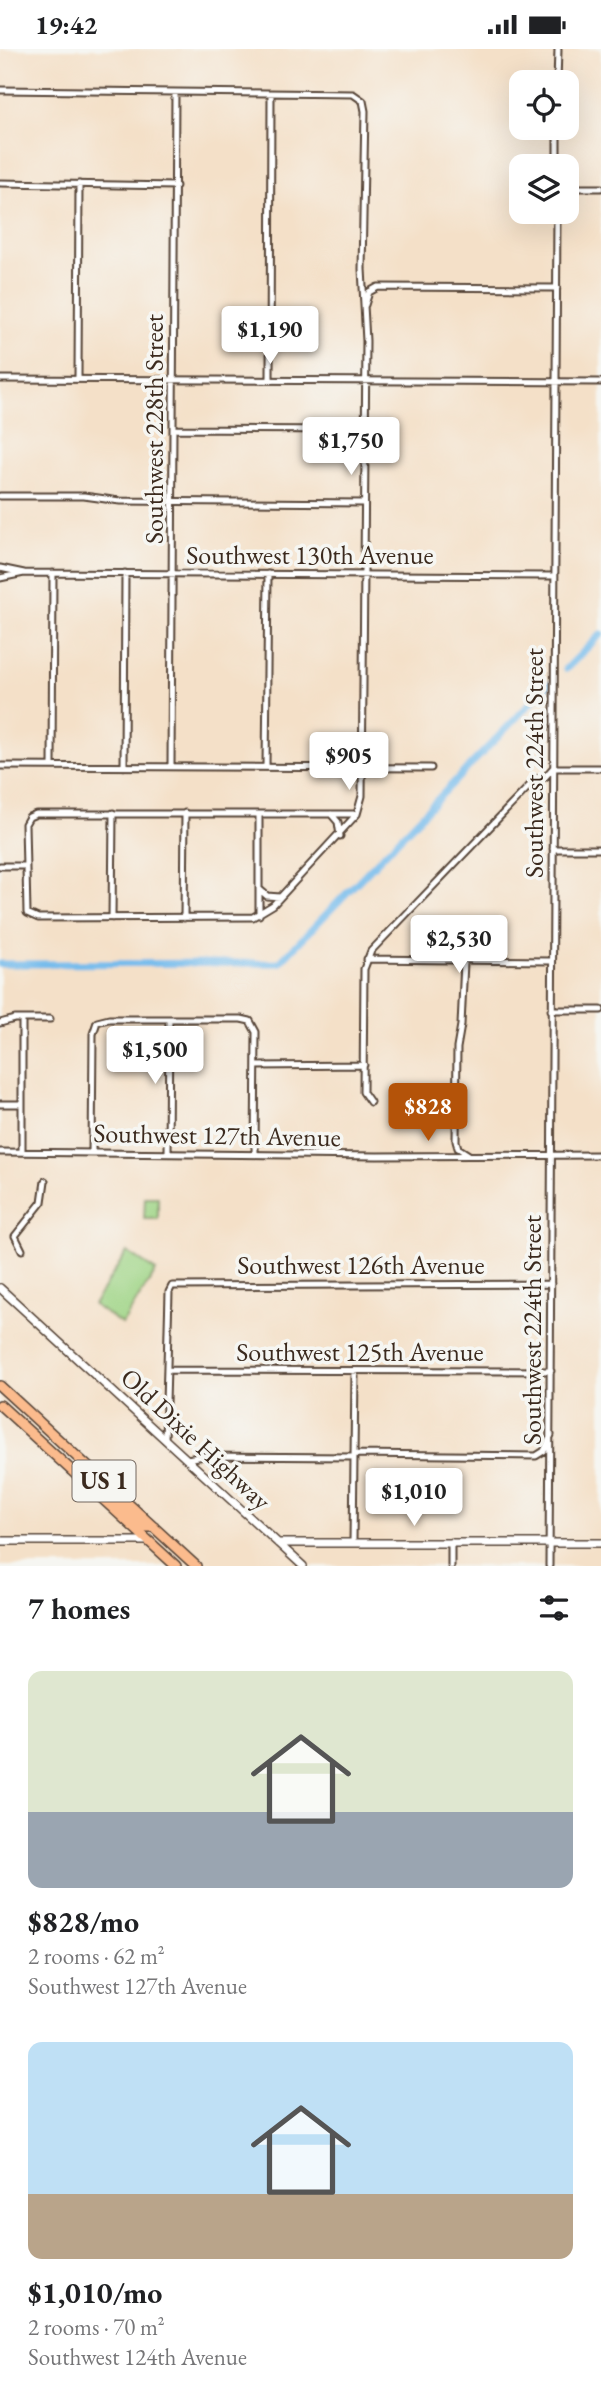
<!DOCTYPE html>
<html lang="en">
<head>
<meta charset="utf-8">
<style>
  :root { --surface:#fff; --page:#f2f2f2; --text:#202124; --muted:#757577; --accent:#b45309 }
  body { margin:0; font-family:"EB Garamond",serif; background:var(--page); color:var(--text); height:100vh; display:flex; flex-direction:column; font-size:26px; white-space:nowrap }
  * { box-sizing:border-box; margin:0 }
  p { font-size:23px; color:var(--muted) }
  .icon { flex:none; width:38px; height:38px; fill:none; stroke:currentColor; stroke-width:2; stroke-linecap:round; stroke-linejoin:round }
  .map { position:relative; height:1517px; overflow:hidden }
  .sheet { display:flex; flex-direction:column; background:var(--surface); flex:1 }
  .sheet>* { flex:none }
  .fabs { position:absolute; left:509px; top:21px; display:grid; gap:14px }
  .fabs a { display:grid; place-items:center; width:70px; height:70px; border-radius:14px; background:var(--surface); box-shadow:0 7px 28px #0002; font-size:35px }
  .price { position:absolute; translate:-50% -60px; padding:0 16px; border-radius:7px; background:#fff; color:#222; font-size:23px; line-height:46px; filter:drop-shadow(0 2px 4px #0008) }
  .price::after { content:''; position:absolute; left:50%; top:42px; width:21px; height:16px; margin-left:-10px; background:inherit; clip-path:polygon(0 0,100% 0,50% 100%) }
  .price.selected { background:var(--accent); color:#fff }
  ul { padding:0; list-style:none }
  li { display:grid; align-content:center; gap:14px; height:371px; padding:0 28px }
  li span { display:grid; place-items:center; height:217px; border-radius:14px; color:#555 }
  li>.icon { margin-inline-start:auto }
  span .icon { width:126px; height:126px; fill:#fffc; stroke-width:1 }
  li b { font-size:30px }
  h2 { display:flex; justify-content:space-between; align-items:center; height:84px; padding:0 28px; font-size:30px }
  .status { display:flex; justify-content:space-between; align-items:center; height:49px; padding:0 35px; background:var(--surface); direction:ltr }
  .status svg { height:19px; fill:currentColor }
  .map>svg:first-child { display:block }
  .green { fill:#9fd485; stroke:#6d7f52; stroke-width:2 }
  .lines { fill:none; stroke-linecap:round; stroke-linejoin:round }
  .canal { stroke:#74bbec; stroke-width:7 }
  .minor-casing { stroke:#574538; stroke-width:9 }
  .tertiary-casing { stroke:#574538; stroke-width:10 }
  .trunk-casing { stroke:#574538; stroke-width:12 }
  .minor { stroke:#fff; stroke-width:5 }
  .tertiary { stroke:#fff; stroke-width:7 }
  .trunk { stroke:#fbbb8d; stroke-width:9 }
  .labels { text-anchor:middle; stroke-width:7; stroke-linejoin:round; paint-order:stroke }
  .shield { fill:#f6f6f2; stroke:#73675e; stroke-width:2 }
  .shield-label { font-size:24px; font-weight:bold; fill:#3b2a1e }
  .street-label { font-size:26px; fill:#3b2a1e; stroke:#f6f6f2 }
</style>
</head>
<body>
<div class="status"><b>19:42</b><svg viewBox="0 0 49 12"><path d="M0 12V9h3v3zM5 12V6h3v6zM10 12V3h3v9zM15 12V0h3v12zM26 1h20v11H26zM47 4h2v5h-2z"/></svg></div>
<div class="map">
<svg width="601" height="1517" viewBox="0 0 601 1517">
  <rect width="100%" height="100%" fill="#f6f6f2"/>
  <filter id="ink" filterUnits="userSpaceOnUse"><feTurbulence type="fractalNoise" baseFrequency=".0143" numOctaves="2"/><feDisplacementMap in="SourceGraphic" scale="14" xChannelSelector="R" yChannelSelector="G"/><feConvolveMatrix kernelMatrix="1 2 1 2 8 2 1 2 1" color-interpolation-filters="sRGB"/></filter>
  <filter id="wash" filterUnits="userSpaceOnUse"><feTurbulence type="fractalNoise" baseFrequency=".00686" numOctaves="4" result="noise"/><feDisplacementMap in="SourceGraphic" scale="28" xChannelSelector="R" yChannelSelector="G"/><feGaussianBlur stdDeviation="1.57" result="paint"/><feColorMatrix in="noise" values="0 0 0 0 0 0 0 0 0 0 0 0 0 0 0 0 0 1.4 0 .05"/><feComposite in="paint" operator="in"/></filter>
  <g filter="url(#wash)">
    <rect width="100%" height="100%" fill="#f4e0c8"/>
    <path class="green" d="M145,1148H158V1170H144Z
      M127,1203L156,1222L122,1275L93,1256Z"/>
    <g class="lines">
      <path class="canal" d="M566,620L601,585
        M0,915L279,914L549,635"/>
    </g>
  </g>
  <g filter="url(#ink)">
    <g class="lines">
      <g class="minor-casing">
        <path id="minor" d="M557,33L558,0
          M0,41L353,45L363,52L365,62L362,220L366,292L362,747L357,765L273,856L253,868L38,869L27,864L25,775L29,768L36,765H357
          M557,117V79
          M0,134L176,137
          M567,139H601
          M365,256L369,243L378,238L557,239
          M0,330L601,333
          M78,330L79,135
          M270,331L271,45
          M174,380L365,381
          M0,447H84L120,452L364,454
          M0,519L24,524
          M0,529L24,524L554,527
          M0,717L431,719
          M52,717L53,524
          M124,718L125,524
          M171,718L175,43
          M266,718L268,525
          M331,765L338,773L340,787
          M553,800H601
          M0,817H25
          M259,840L267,847L280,848
          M259,866V765
          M112,869L113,764
          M184,869L185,764
          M367,910L551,912
          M464,913L461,976L457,999L456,1092L458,1099L469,1106
          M551,961H601
          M0,974L15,970H50
          M256,1017L364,1016
          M370,1053L363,1043L364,920L371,902L536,730L545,728L553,719H601
          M0,1055H22
          M0,1103L377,1107L601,1106
          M22,1103V970
          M92,1104L93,985L97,973L109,970H241L250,972L256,983L255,1104
          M168,1104L169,970
          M22,1201L15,1187L42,1153L45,1132
          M169,1321L551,1322
          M165,1391L169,1243L172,1237L551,1235
          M354,1405L536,1407L544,1402L551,1386
          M187,1410L204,1407L354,1408
          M353,1493L355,1323
          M451,1517V1493
          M549,1517L557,163"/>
      </g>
      <g class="tertiary-casing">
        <path id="tertiary" d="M0,1239L303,1517
          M0,1492H149
          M278,1494H601"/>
      </g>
      <g class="trunk-casing">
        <path id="trunk" d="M0,1337L196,1517
          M0,1356L176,1517
          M84,1430L97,1434L143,1478H154"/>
      </g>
      <use href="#minor" class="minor"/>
      <use href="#tertiary" class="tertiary"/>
      <use href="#trunk" class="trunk"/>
    </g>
  </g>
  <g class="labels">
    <rect class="shield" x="72.5" y="1411.5" width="63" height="41" rx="5"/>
    <g class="shield-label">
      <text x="104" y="1440">US 1</text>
    </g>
    <g class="street-label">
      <text transform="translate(154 380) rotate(-90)" y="9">Southwest 228th Street</text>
      <text x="310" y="515">Southwest 130th Avenue</text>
      <text transform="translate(534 714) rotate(-90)" y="9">Southwest 224th Street</text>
      <text transform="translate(217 1086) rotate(1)" y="9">Southwest 127th Avenue</text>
      <text x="361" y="1225">Southwest 126th Avenue</text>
      <text transform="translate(532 1281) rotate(-90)" y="9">Southwest 224th Street</text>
      <text x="360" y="1312">Southwest 125th Avenue</text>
      <text transform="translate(196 1390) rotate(43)" y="9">Old Dixie Highway</text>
    </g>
  </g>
</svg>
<div class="fabs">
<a><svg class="icon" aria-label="locate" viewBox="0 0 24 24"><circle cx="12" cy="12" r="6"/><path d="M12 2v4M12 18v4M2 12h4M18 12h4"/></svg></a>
<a><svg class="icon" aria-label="layers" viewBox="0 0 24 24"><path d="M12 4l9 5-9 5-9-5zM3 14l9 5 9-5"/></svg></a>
</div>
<b class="price" style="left:270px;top:317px">$1,190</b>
<b class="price" style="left:351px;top:428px">$1,750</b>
<b class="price" style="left:349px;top:743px">$905</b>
<b class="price" style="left:459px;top:926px">$2,530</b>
<b class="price" style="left:155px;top:1037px">$1,500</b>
<b class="price selected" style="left:428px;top:1094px">$828</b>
<b class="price" style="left:414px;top:1479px">$1,010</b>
</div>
<section class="sheet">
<h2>7 homes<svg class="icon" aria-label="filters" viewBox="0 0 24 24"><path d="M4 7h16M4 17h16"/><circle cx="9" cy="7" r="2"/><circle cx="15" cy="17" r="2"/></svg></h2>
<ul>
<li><span style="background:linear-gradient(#dfe7d0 65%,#9aa5b1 0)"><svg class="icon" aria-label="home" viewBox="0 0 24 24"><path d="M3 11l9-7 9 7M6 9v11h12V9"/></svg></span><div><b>$828/mo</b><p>2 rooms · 62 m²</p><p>Southwest 127th Avenue</p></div></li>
<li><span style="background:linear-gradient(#bfe0f5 70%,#b9a48a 0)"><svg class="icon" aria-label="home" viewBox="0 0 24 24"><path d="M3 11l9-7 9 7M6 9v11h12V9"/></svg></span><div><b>$1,010/mo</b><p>2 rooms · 70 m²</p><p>Southwest 124th Avenue</p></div></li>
</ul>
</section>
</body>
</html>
